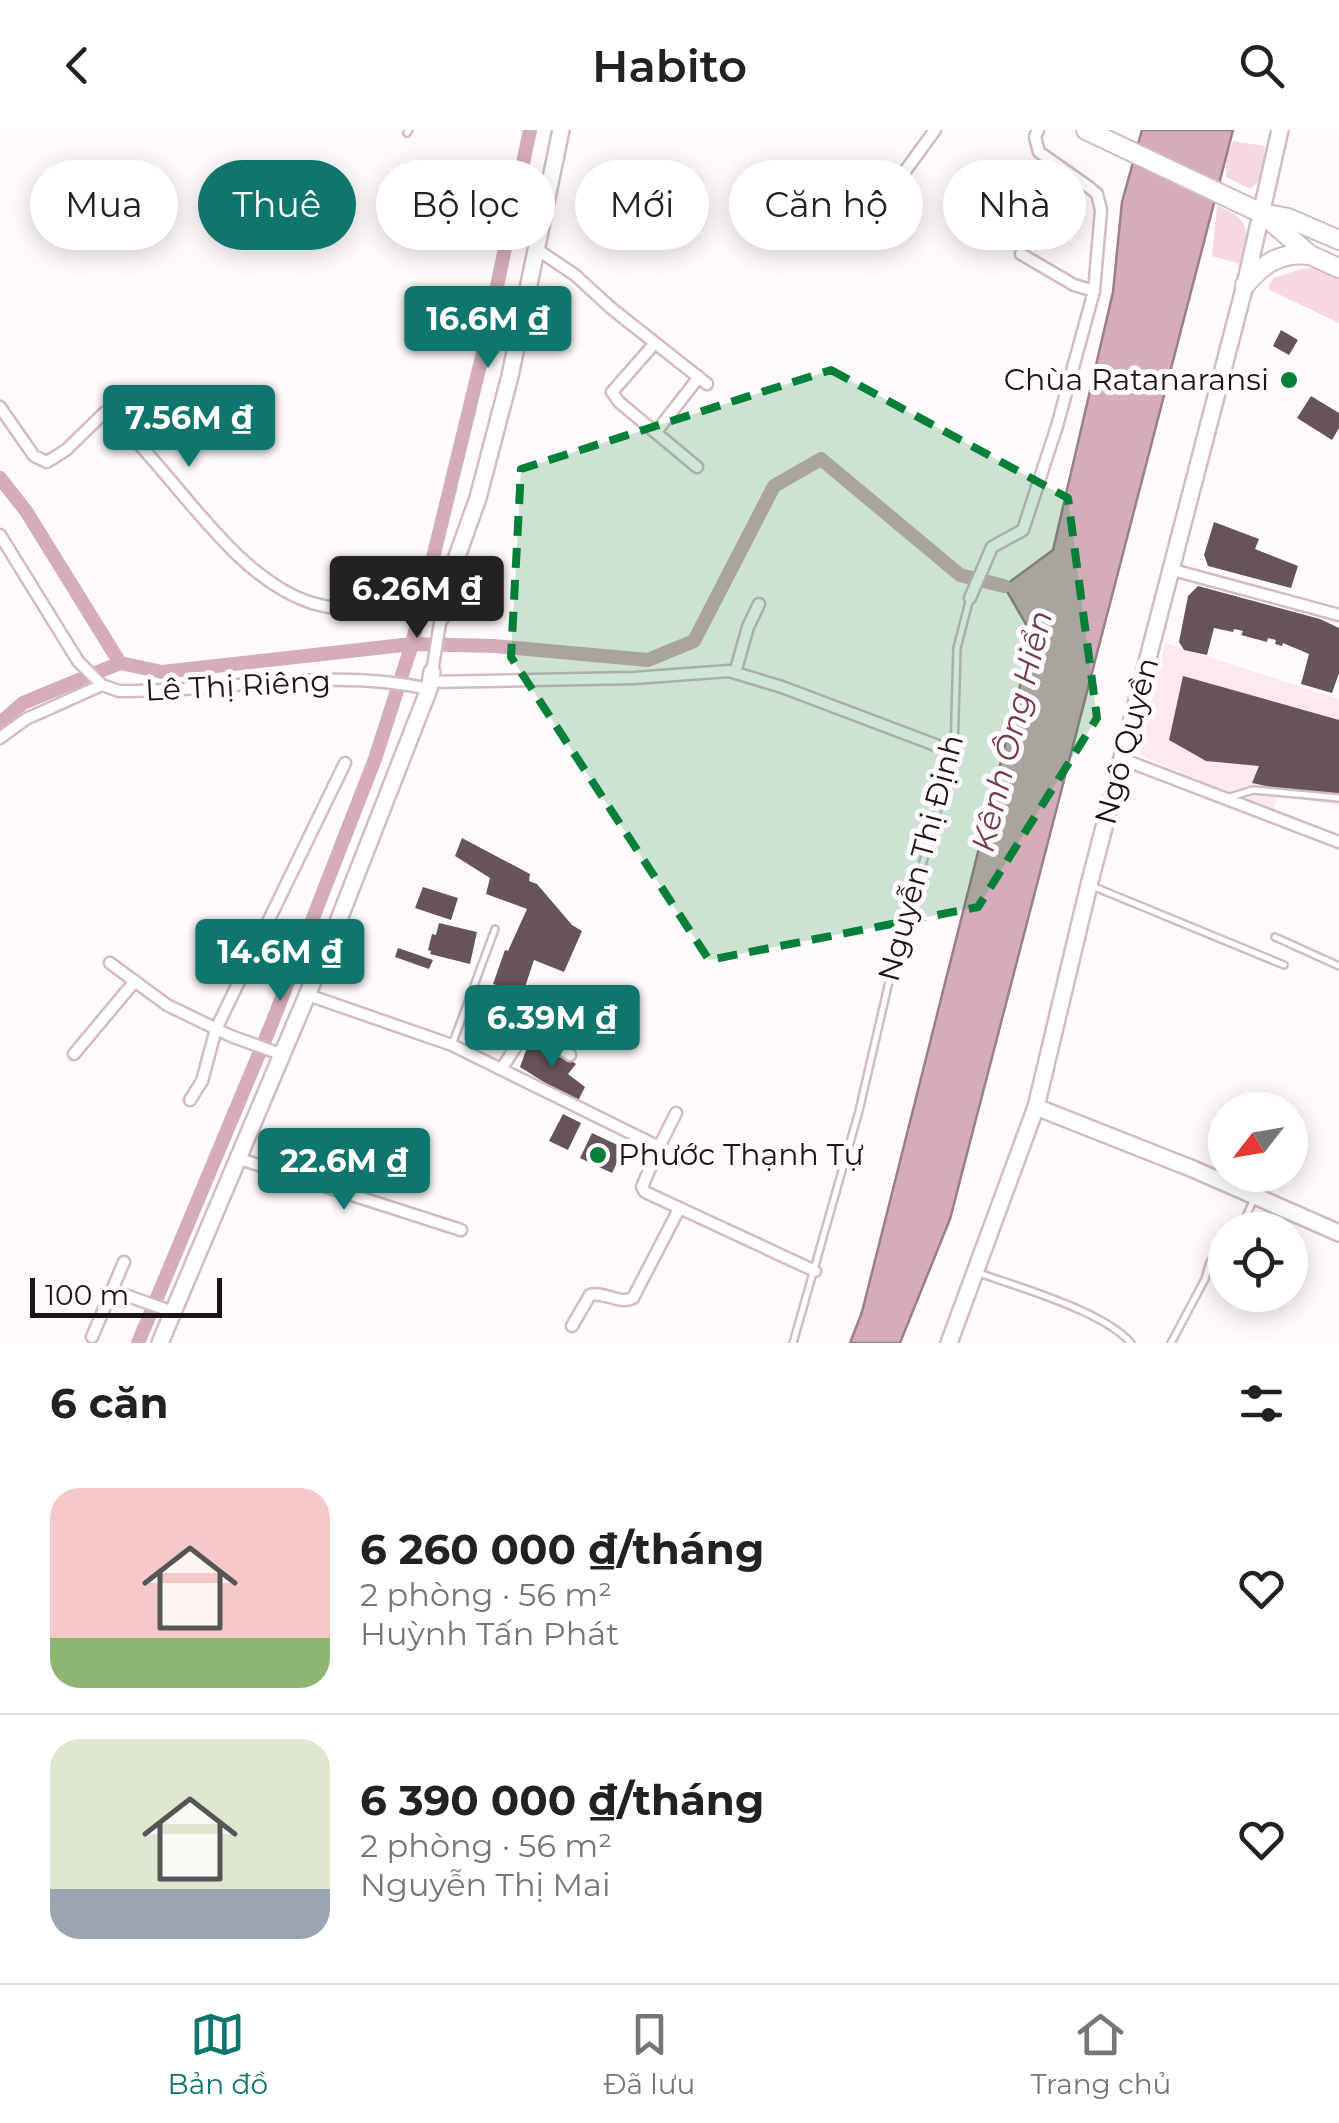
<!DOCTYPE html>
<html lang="vi">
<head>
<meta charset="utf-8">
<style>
  :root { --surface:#fff; --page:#f6f6f6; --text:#222; --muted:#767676; --line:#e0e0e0; --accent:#0f766e }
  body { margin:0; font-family:Montserrat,sans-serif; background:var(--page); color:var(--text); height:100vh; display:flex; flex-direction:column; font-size:38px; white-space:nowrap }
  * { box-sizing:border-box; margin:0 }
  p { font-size:32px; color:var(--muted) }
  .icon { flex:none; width:55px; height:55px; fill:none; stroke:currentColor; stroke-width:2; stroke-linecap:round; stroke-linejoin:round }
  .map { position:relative; height:1213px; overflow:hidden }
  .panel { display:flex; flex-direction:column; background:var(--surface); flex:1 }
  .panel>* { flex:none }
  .banner { position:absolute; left:30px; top:30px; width:1280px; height:90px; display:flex; gap:20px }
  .needle { width:65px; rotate:239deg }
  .tools { position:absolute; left:1208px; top:962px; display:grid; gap:20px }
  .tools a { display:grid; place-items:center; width:100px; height:100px; border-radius:50%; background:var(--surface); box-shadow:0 5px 25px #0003; font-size:50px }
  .scale { position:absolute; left:30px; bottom:25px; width:192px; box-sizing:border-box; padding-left:10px; border:5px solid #1c1416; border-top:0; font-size:28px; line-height:35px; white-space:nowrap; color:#1c1416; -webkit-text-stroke:8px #fffafb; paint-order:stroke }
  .price { position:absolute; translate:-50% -85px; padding:0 22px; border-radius:10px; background:var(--accent); color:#fff; font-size:32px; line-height:65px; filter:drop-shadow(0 2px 5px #0008) }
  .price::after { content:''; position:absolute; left:50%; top:60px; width:30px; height:22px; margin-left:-15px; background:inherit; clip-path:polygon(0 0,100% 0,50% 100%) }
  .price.selected { background:#222; color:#fff }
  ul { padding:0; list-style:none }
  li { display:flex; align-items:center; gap:30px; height:250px; padding:0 50px }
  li+li { border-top:2px solid var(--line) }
  li span { display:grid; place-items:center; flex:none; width:280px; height:200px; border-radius:30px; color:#555 }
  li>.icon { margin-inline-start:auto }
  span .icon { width:120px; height:120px; fill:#fffc; stroke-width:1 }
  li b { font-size:42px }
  h2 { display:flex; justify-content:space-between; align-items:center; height:120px; padding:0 50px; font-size:42px }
  .chip { padding:0 35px; border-radius:45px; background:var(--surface); box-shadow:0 5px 25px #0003; font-size:35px; line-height:90px }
  .chip.selected { background:var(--accent); color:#fff }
  header { display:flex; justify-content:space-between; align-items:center; height:130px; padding:0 50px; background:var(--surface); font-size:45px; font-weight:600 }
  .menu { display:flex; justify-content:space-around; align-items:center; height:140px; border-top:2px solid var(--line); background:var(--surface); font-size:28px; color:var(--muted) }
  .menu a { display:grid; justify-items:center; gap:5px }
  .menu .selected { color:var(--accent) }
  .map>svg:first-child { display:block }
  .built { fill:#fce9ee }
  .green { fill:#f6d8e0 }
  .water { fill:#d4adb8; stroke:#9d7f87; stroke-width:2.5 }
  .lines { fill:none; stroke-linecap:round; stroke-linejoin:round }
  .canal { stroke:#d4adb8; stroke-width:14 }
  .building { fill:#675459 }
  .lane-casing { stroke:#d2bcc2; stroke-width:10 }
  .street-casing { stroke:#d2bcc2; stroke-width:15 }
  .secondary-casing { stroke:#d2bcc2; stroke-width:20 }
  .primary-casing { stroke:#d2bcc2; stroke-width:22 }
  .lane { stroke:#fff; stroke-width:5 }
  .street { stroke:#fff; stroke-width:10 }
  .secondary { stroke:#fff; stroke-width:15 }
  .primary { stroke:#fff; stroke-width:18 }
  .marked { fill:#048039; fill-opacity:0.2; stroke:#048039; stroke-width:8; stroke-dasharray:20 12; stroke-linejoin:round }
  .poi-dot { fill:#048039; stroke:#fffafb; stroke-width:4 }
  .labels { text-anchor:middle; stroke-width:10; stroke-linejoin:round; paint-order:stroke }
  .poi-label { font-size:30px; fill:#1c1416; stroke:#fffafb; text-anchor:end }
  .street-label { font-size:30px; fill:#1c1416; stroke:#fffafb }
  .water-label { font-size:32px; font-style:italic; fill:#723c4e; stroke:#fffafb }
</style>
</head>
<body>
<header><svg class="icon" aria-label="back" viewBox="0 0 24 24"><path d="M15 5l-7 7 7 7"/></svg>Habito<svg class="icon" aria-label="search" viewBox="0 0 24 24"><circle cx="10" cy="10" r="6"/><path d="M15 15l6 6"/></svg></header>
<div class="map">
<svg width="1339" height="1213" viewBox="0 0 1339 1213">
  <rect width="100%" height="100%" fill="#fffafb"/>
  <path class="built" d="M1165,513L1339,569V676L1278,664L1273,682L1140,625Z"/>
  <path class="green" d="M1233,11L1265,16L1262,48L1250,59L1226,47V28Z
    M1217,76C1252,88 1248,103 1244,135L1212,126Z
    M1315,138L1339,149V193L1268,159L1273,148L1301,139Z"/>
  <path class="water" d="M1142,0H1233L950,1089L900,1213H850L862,1182L1024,540L1031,503L1004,456L1053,420L1113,162L1122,72Z"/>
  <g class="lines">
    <path class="canal" d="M0,348L26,381L120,533L162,542L412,514L494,516L648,530L694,511L774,356L821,329L960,445L1004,456
      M0,593L23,573L120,533
      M138,1213L272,893L375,629L412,514L482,227L530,0"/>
  </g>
  <path class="building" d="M1281,200L1298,210L1289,225L1273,216Z
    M1311,266L1339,283V298L1332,310L1297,288Z
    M1214,392L1259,409L1255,419L1298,436L1291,458L1208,436L1204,425Z
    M1198,456L1320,489L1339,498V543L1332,563L1301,554L1309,524L1283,513L1282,516L1275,514L1276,510L1268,508L1267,512L1241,505L1243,501L1234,499L1233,502L1214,498L1207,525L1184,520L1179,512L1188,466Z
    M1183,546L1339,590V671L1252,653L1259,636L1206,631L1169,610Z
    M462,708L530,744L529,751L537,754L572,795L582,801L564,842L534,830L522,866L532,870L527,883L495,872L500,856L493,854L505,820L508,821L527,779L486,764L490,748L455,726Z
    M423,757L458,768L451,790L415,778Z
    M439,793L477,802L470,834L430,824L431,821L428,820L432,804L436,805Z
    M398,818L433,830L429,839L395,827Z
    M529,912L541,920L545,913L576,934L568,944L585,957L577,973L520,937Z
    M563,984L581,993L568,1020L549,1011Z
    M592,1003L624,1018L612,1043L580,1028Z"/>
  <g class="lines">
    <g class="lane-casing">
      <path id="lane" d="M407,3L409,0
        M1230,667L1253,660L1339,668
        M1092,756L1284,835
        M1275,807L1339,836
        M452,915L495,799
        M1240,1100L1253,1071
        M979,1143C1021,1158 1103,1181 1131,1213
        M793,1213L859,981L888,856L954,622L957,518L970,468
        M1171,1213L1205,1149L1210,1132L1216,1124L1225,1122"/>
    </g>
    <g class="street-casing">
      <path id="street" d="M871,58L903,44L935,0
        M535,118L575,145L611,178L707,254
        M1021,124L1074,155L1094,161
        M655,213L612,262L619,272L697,337
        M0,277L34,326L47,332L66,320L104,283L109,285C174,340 230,447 312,473C351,485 402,479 443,476
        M656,302L699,247
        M0,405L78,531L102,555L119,561C222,563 327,536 429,559
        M1173,440L1339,485
        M970,468L992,417L1023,400L1057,296L1094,161L1101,80L1097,64L1090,58L1039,22L1035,7L1038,0
        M432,542L441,487
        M735,543L748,497L759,474
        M430,552L634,548L729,541L782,557L954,622
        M0,608L26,589L102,555
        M1122,629L1339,712
        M110,833L167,875L231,906L283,925
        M308,865L452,915L659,1017L642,1057L645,1062L815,1141
        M74,924L135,851
        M502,938L528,898L570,925
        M190,970L202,951L216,899L345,633
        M659,1017L676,983
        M240,1029L461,1100
        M111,1160L173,1182
        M572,1196L590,1165C605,1161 619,1175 633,1168L679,1079
        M92,1207L124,1132"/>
    </g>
    <g class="secondary-casing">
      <path id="secondary" d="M441,487L445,460L478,368L510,246L561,0
        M1036,977L1193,1039L1339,1103
        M160,1213L336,797L429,559L432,542
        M949,1213L1036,977L1089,755L1245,155L1280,0"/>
    </g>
    <g class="primary-casing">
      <path id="primary" d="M1086,0L1261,83L1310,125L1339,138
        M1267,84L1288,88L1339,110
        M1245,155C1264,133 1280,122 1310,125"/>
    </g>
    <use href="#lane" class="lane"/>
    <use href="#street" class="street"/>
    <use href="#secondary" class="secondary"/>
    <use href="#primary" class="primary"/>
  </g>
  <path class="marked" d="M831,240L1068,368L1097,588L978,777L709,830L511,527L521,339Z"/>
  <g class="poi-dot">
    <circle cx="1289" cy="250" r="10"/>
    <circle cx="598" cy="1025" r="10"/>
  </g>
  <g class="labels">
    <g class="poi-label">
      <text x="1269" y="260">Chùa Ratanaransi</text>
      <text x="618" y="1035" text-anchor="start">Phước Thạnh Tự</text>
    </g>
    <g class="street-label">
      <text transform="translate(238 556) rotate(-3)" y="10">Lê Thị Riêng</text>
      <text transform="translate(1127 611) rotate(-75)" y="10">Ngô Quyền</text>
      <text transform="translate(921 728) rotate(-75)" y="10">Nguyễn Thị Định</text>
    </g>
    <g class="water-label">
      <text transform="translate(1012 601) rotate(-76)" y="11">Kênh Ông Hiển</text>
    </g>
  </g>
</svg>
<div class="tools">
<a><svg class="needle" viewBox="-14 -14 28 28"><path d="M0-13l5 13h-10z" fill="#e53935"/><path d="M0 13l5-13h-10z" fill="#767676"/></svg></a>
<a><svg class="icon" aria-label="locate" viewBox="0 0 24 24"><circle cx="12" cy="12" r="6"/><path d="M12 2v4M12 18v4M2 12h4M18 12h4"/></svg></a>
</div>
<div class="scale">100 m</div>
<b class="price" style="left:488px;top:241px">16.6M ₫</b>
<b class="price" style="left:189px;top:340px">7.56M ₫</b>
<b class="price selected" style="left:417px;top:511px">6.26M ₫</b>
<b class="price" style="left:280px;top:874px">14.6M ₫</b>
<b class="price" style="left:552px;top:940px">6.39M ₫</b>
<b class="price" style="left:344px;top:1083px">22.6M ₫</b>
<div class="banner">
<a class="chip">Mua</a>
<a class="chip selected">Thuê</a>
<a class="chip">Bộ lọc</a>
<a class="chip">Mới</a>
<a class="chip">Căn hộ</a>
<a class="chip">Nhà</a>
</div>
</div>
<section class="panel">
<h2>6 căn<svg class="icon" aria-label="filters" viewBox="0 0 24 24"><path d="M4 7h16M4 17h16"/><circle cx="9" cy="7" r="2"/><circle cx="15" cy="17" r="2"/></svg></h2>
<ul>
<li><span style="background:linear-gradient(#f6c9c9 75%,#8fb573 0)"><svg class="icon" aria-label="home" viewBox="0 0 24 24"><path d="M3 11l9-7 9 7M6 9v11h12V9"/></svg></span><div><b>6 260 000 ₫/tháng</b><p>2 phòng · 56 m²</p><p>Huỳnh Tấn Phát</p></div><svg class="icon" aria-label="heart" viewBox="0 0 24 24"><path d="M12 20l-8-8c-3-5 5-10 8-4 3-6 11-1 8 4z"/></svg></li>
<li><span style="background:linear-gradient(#dfe7d0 75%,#9aa5b1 0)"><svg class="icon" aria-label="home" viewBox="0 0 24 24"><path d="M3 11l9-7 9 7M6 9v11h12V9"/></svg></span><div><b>6 390 000 ₫/tháng</b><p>2 phòng · 56 m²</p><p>Nguyễn Thị Mai</p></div><svg class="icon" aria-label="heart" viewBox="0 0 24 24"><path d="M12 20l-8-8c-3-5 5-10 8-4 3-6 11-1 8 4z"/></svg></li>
</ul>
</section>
<nav class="menu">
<a class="selected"><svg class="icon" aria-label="map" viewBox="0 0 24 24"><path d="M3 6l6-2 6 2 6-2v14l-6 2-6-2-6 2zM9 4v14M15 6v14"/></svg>Bản đồ</a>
<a><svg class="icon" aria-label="saved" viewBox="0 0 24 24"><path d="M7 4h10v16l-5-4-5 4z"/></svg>Đã lưu</a>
<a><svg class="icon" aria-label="home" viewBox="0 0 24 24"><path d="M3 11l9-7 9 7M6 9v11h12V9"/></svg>Trang chủ</a>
</nav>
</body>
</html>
